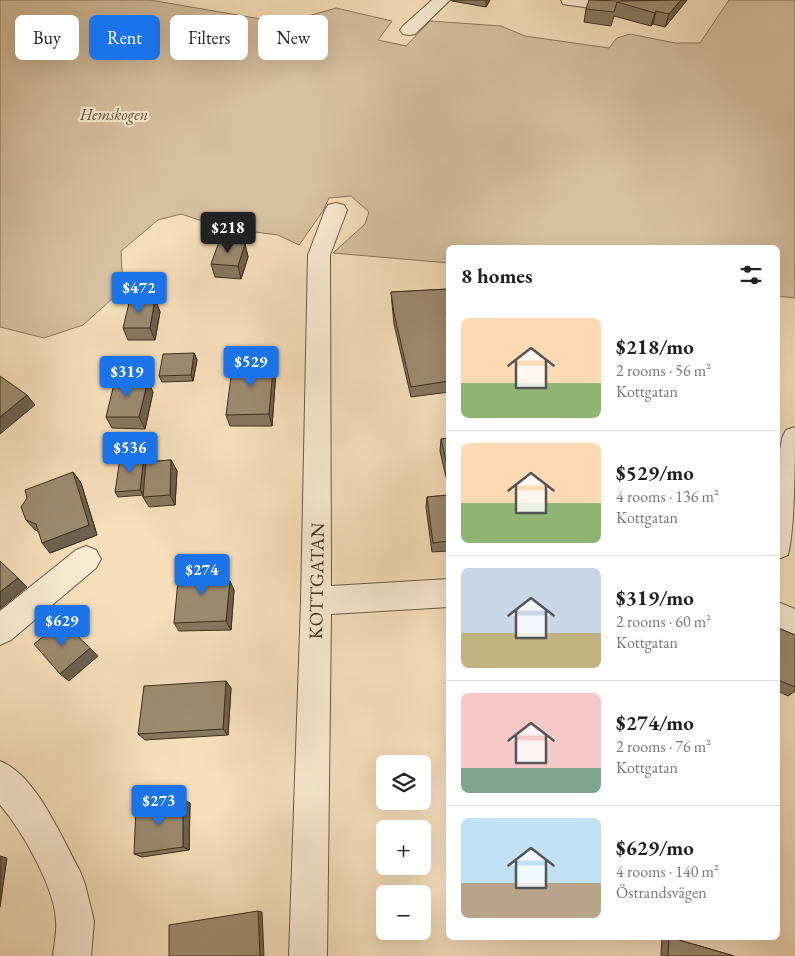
<!DOCTYPE html>
<html lang="en">
<head>
<meta charset="utf-8">
<style>
  :root { --surface:#fff; --page:#f2f2f2; --text:#222; --muted:#767676; --line:#e0e0e0; --accent:#1a73e8 }
  body { margin:0; font-family:"EB Garamond",serif; background:var(--page); color:var(--text); height:100vh; display:flex; flex-direction:column; font-size:19px; white-space:nowrap }
  * { box-sizing:border-box; margin:0 }
  p { font-size:16px; color:var(--muted) }
  .icon { flex:none; width:28px; height:28px; fill:none; stroke:currentColor; stroke-width:2; stroke-linecap:round; stroke-linejoin:round }
  .map { position:relative; flex:1; overflow:hidden }
  .drawer { position:absolute; left:446px; top:245px; width:334px; height:695px; display:flex; flex-direction:column; background:var(--surface); border-radius:8px; box-shadow:0 5px 20px #0002 }
  .drawer>* { flex:none }
  .hud { position:absolute; left:15px; top:15px; width:356px; height:45px; display:flex; gap:10px }
  .tools { position:absolute; left:376px; top:755px; display:grid; gap:10px }
  .tools a { display:grid; place-items:center; width:55px; height:55px; border-radius:8px; background:var(--surface); box-shadow:0 5px 20px #0002; font-size:25px }
  .price { position:absolute; translate:-50% -42px; padding:0 11px; border-radius:5px; background:var(--accent); color:#fff; font-size:16px; line-height:32px; filter:drop-shadow(0 1px 2px #0008) }
  .price::after { content:''; position:absolute; left:50%; top:30px; width:15px; height:11px; margin-left:-8px; background:inherit; clip-path:polygon(0 0,100% 0,50% 100%) }
  .price.current { background:#222; color:#fff }
  ul { padding:0; list-style:none }
  li { display:flex; align-items:center; gap:15px; height:125px; padding:0 15px }
  li+li { border-top:1px solid var(--line) }
  li span { display:grid; place-items:center; flex:none; width:140px; height:100px; border-radius:8px; color:#555 }
  li>.icon { margin-inline-start:auto }
  span .icon { width:60px; height:60px; fill:#fffc; stroke-width:1 }
  li b { font-size:21px }
  h2 { display:flex; justify-content:space-between; align-items:center; height:60px; padding:0 15px; font-size:21px }
  .chip { padding:0 18px; border-radius:8px; background:var(--surface); box-shadow:0 5px 20px #0002; font-size:18px; line-height:45px }
  .chip.current { background:var(--accent); color:#fff }
  .map>svg:first-child { display:block }
  .green { fill:#d7c09f; stroke:#8a775e }
  .lines { fill:none; stroke-linecap:round; stroke-linejoin:round }
  .minor-casing { stroke:#6b5a45; stroke-width:2 }
  .minor { fill:#f9ead2; fill-rule:evenodd }
  .wall { fill:#87775f; stroke:#3d2e1e }
  .shaded-wall { fill:#6e614e; stroke:#3d2e1e }
  .building { fill:#9d8a6f; stroke:#3d2e1e }
  .labels { text-anchor:middle; stroke-width:4.5; stroke-linejoin:round; paint-order:stroke }
  .far-park-label { font-size:16px; font-style:italic; fill:#5c4b38; stroke:#f9ead2 }
  .street-label { font-size:19px; fill:#3d2e1e; stroke:#f9ead2 }
</style>
</head>
<body>
<div class="map">
<svg width="795" height="956" viewBox="0 0 795 956">
  <rect width="100%" height="100%" fill="#f6deba"/>
  <filter id="stains"><feTurbulence type="fractalNoise" baseFrequency=".004" numOctaves="4"/><feColorMatrix values="0 0 0 0 .2 0 0 0 0 .09 0 0 0 0 .02 0 0 0 .5 -.17"/></filter>
  <radialGradient id="worn" r=".72"><stop offset=".6" stop-color="#630" stop-opacity="0"/><stop offset="1" stop-color="#630" stop-opacity=".3"/></radialGradient>
  <path class="green" d="M0,0H150L284,23L336,8L392,21L378,40L406,46L430,21L501,26L525,36L609,48L617,38L630,34L675,43H700L729,0H795V298L778,296V248H449V263L333,253L365,224L369,212L351,196L329,198L323,211L299,245L278,235L224,228L181,214L158,220L121,251L123,289L83,325L44,338L0,327Z"/>
  <g class="lines">
    <g class="minor-casing">
      <path id="minor" d="M432,0H450L415,34L409,35L403,34L400,30L403,26Z
        M561,0H633L624,11L618,12L569,5L563,4Z
        M336,203L344,205L347,210L330,255L331,586L449,579V607L331,614L327,956H289L301,601L308,255L325,210L328,205Z
        M795,427C795,460 795,528 788,555L778,559V463L782,438L786,430Z
        M86,546L96,550L101,559L96,568L11,640L0,645V611L76,550Z
        M778,602L795,609V639L778,631Z
        M0,761C37,776 61,837 80,871L85,884L94,921L91,956H53C54,945 57,933 56,921C55,888 22,830 0,805Z"/>
    </g>
    <use href="#minor" class="minor"/>
  </g>
  <path class="wall" d="M451,0H490L486,7L452,1Z
    M625,0H687L665,27L653,24L651,26L614,16L611,26L584,22L586,9Z
    M245,244L248,257L241,279L215,277L211,264Z
    M449,289V392L411,397L394,324L392,304L391,292Z
    M155,299L160,312L155,340H128L123,328Z
    M194,353L197,360L193,381L162,382L159,376Z
    M247,368L276,371L272,426H230L226,415Z
    M153,392L145,429L112,428L106,417Z
    M449,438V490L440,451L441,439Z
    M144,456L147,462L171,460L177,471L175,505L149,507L143,497V495L118,497L115,492Z
    M73,472L81,483L97,535L50,553L38,531L35,530L26,520Z
    M449,495V551L432,552L426,507L427,497Z
    M222,565L226,575V580L234,590L231,630L179,631L174,623Z
    M778,628L795,635V691L788,696L778,691Z
    M226,681L231,688L228,735L145,740L138,734Z
    M190,803L189,850L142,857L134,854Z
    M662,938H672L734,956H661Z"/>
  <path class="shaded-wall" d="M486,0H490L486,7Z
    M681,0H687L665,27L669,14Z
    M656,11L653,24L651,26L655,13Z
    M245,244L248,257L241,279L238,266Z
    M155,299L160,312L155,340L150,328Z
    M194,353L197,360L193,381L191,375Z
    M274,359L276,371L272,426L269,414Z
    M148,380L153,392L145,429L139,417Z
    M27,395L35,405L0,434V417Z
    M144,456L147,462L143,495L140,490Z
    M171,460L177,471L175,505L170,495Z
    M73,472L81,483L97,535L50,553L42,543Z
    M222,565L226,575V588L221,579Z
    M18,578L27,587L0,609V592Z
    M230,581L234,590L231,630L226,621Z
    M90,648L98,656L69,681L60,674Z
    M226,681L231,688L228,735L223,729Z
    M183,799L190,803L189,850L183,847Z
    M0,856L7,858L0,907Z
    M258,911L262,912L264,956H260Z"/>
  <path class="building" d="M589,0L621,1L681,0L669,14L656,11L655,13L617,2L614,12L586,9Z
    M219,242L245,244L238,266L211,264Z
    M449,289V313H446L449,321V381L411,387L394,313L391,292Z
    M130,299H155L150,328H123Z
    M194,353L191,375L159,376L163,354Z
    M248,359H274L269,414L226,415L232,369L247,368Z
    M0,376L27,395L0,417Z
    M115,380H148L139,417H106Z
    M449,438V474L441,439Z
    M144,456L140,490L115,492L120,458Z
    M171,460L170,495L143,497L146,462Z
    M73,472L89,525L42,543L36,524L26,520L21,507L27,498L25,490Z
    M449,495V541L433,543L427,497Z
    M0,561L18,578L0,592Z
    M222,565L221,579L230,581L226,621L174,623L179,570Z
    M62,621L90,648L60,674L34,644Z
    M778,628L795,635V687L778,680Z
    M226,681L223,729L138,734L144,686Z
    M183,799V847L134,854L136,806Z
    M258,911L260,956H169V925Z
    M669,938H672L734,956H668Z"/>
  <g class="labels">
    <g class="far-park-label">
      <text x="114" y="120">Hemskogen</text>
    </g>
    <g class="street-label">
      <text transform="translate(316 581) rotate(-89)" y="7">KOTTGATAN</text>
    </g>
  </g>
  <rect width="100%" height="100%" filter="url(#stains)"/>
  <rect width="100%" height="100%" fill="url(#worn)"/>
</svg>
<div class="tools">
<a><svg class="icon" aria-label="layers" viewBox="0 0 24 24"><path d="M12 4l9 5-9 5-9-5zM3 14l9 5 9-5"/></svg></a>
<a>+</a>
<a>−</a>
</div>
<b class="price current" style="left:228px;top:254px">$218</b>
<b class="price" style="left:139px;top:314px">$472</b>
<b class="price" style="left:251px;top:388px">$529</b>
<b class="price" style="left:127px;top:398px">$319</b>
<b class="price" style="left:130px;top:474px">$536</b>
<b class="price" style="left:202px;top:596px">$274</b>
<b class="price" style="left:62px;top:647px">$629</b>
<b class="price" style="left:159px;top:827px">$273</b>
<div class="hud">
<a class="chip">Buy</a>
<a class="chip current">Rent</a>
<a class="chip">Filters</a>
<a class="chip">New</a>
</div>
<section class="drawer">
<h2>8 homes<svg class="icon" aria-label="filters" viewBox="0 0 24 24"><path d="M4 7h16M4 17h16"/><circle cx="9" cy="7" r="2"/><circle cx="15" cy="17" r="2"/></svg></h2>
<ul>
<li><span style="background:linear-gradient(#ffd9b3 65%,#8fb573 0)"><svg class="icon" aria-label="home" viewBox="0 0 24 24"><path d="M3 11l9-7 9 7M6 9v11h12V9"/></svg></span><div><b>$218/mo</b><p>2 rooms · 56 m²</p><p>Kottgatan</p></div></li>
<li><span style="background:linear-gradient(#ffd9b3 60%,#8fb573 0)"><svg class="icon" aria-label="home" viewBox="0 0 24 24"><path d="M3 11l9-7 9 7M6 9v11h12V9"/></svg></span><div><b>$529/mo</b><p>4 rooms · 136 m²</p><p>Kottgatan</p></div></li>
<li><span style="background:linear-gradient(#c9d6e8 65%,#c2b280 0)"><svg class="icon" aria-label="home" viewBox="0 0 24 24"><path d="M3 11l9-7 9 7M6 9v11h12V9"/></svg></span><div><b>$319/mo</b><p>2 rooms · 60 m²</p><p>Kottgatan</p></div></li>
<li><span style="background:linear-gradient(#f6c9c9 75%,#7fa58c 0)"><svg class="icon" aria-label="home" viewBox="0 0 24 24"><path d="M3 11l9-7 9 7M6 9v11h12V9"/></svg></span><div><b>$274/mo</b><p>2 rooms · 76 m²</p><p>Kottgatan</p></div></li>
<li><span style="background:linear-gradient(#bfe0f5 65%,#b9a48a 0)"><svg class="icon" aria-label="home" viewBox="0 0 24 24"><path d="M3 11l9-7 9 7M6 9v11h12V9"/></svg></span><div><b>$629/mo</b><p>4 rooms · 140 m²</p><p>Östrandsvägen</p></div></li>
</ul>
</section>
</div>
</body>
</html>
